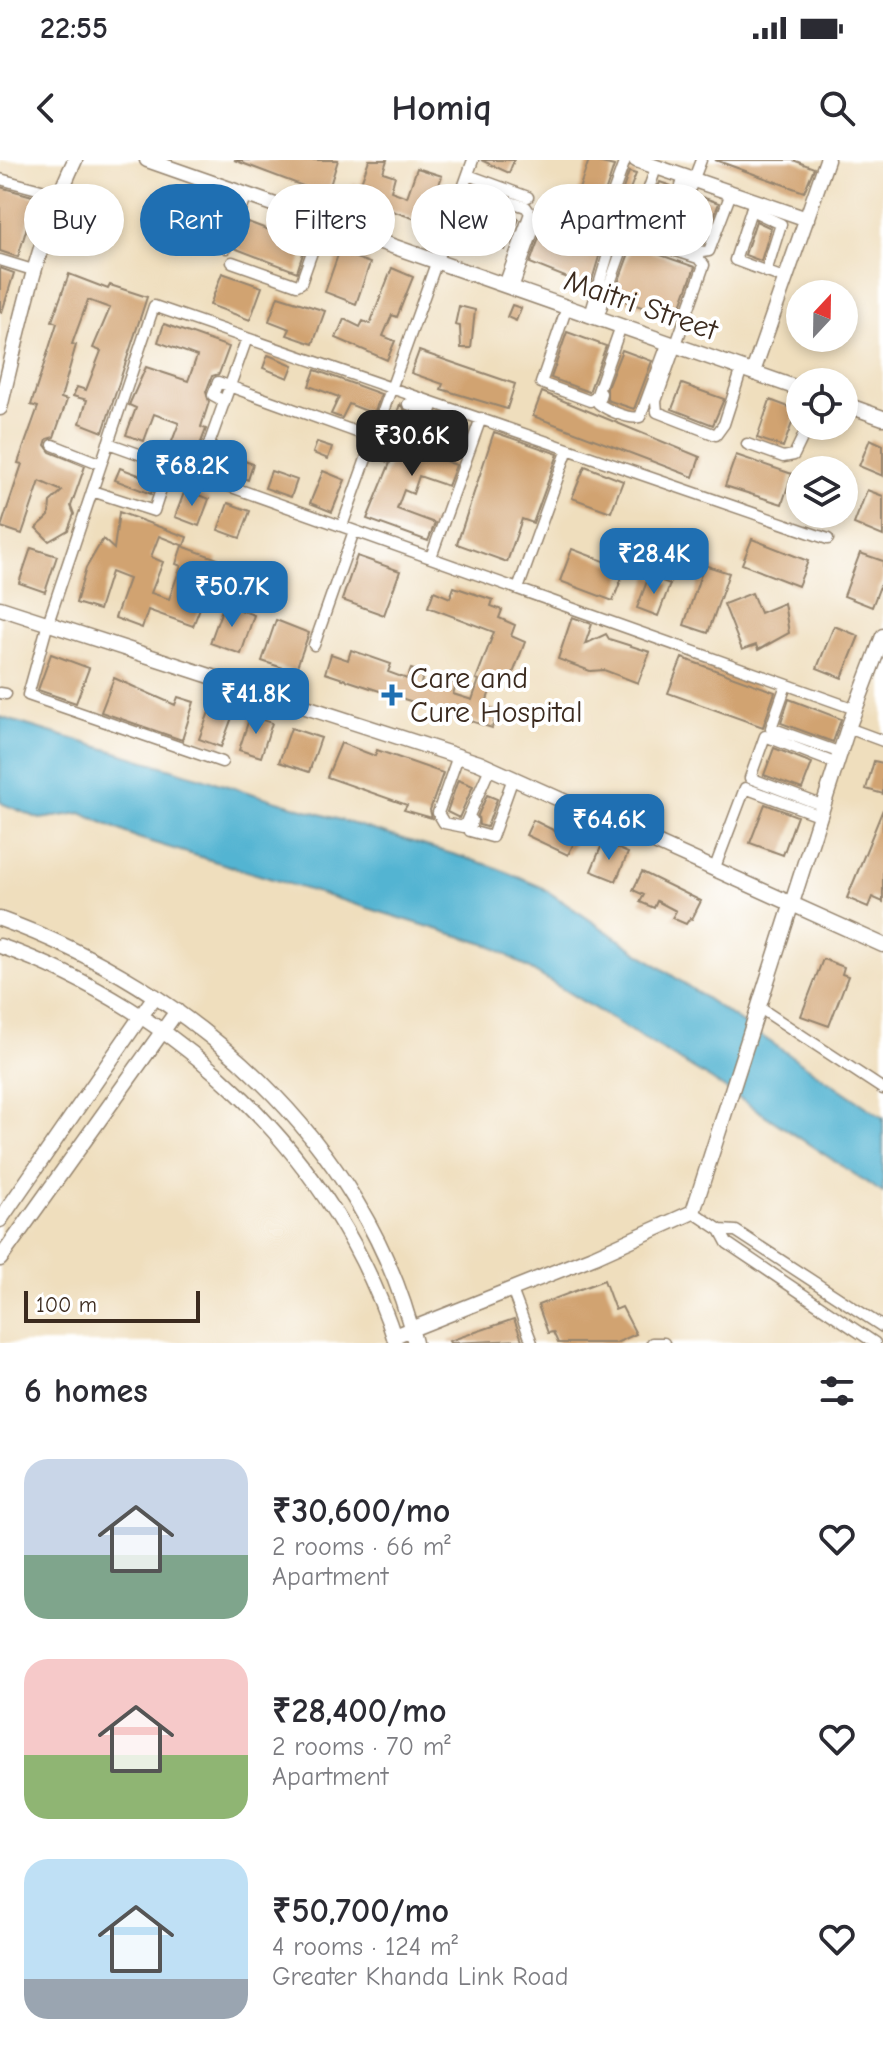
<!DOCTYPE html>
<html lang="en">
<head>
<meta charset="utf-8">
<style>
  :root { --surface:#fff; --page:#f7f7f7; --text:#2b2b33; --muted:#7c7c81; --accent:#1f6fb2 }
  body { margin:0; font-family:"Comic Neue",sans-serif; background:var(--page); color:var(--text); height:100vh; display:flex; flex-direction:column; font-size:30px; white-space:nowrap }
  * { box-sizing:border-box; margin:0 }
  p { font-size:26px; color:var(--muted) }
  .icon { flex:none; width:44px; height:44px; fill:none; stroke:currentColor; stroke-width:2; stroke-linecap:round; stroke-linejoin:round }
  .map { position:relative; height:1183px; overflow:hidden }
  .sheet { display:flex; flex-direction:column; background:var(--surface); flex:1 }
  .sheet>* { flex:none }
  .guide { position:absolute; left:24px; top:24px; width:836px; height:72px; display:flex; gap:16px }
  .needle { width:52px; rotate:22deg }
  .fabs { position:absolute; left:786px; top:120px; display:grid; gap:16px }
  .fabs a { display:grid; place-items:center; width:72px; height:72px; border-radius:50%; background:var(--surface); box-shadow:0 4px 12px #0003; font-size:40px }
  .scale { position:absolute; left:24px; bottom:20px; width:176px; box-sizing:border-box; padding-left:8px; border:4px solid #3b2a1e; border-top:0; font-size:22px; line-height:28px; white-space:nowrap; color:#3b2a1e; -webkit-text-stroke:6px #fff; paint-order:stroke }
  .price { position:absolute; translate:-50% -68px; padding:0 18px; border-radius:16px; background:var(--accent); color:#fff; font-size:26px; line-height:52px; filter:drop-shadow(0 2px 4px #0008) }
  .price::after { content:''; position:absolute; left:50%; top:48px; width:24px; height:18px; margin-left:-12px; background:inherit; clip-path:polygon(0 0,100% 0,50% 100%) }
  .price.current { background:#222; color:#fff }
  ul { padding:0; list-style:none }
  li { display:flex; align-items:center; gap:24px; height:200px; padding:0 24px }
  li span { display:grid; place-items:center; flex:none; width:224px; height:160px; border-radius:24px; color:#555 }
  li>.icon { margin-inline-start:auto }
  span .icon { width:96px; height:96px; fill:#fffc; stroke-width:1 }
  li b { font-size:34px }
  h2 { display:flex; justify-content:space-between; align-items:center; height:96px; padding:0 24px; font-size:34px }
  .tag { padding:0 28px; border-radius:36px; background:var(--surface); box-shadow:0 4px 12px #0003; font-size:28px; line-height:72px }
  .tag.current { background:var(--accent); color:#fff }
  .status { display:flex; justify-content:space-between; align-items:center; height:56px; padding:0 40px; background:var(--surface); direction:ltr }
  .status svg { height:22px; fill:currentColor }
  header { display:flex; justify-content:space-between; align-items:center; height:104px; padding:0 24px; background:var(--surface); font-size:36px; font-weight:600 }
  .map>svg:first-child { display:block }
  .water { fill:#53b4d2; stroke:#476f78; stroke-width:2 }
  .building { fill:#d1a371 }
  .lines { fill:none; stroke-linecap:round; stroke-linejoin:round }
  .minor-tunnel { stroke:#cbba9d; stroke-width:10; stroke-dasharray:10 5; stroke-linecap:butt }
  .minor-casing { stroke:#95846e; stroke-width:13 }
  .tertiary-casing { stroke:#95846e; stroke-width:17 }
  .minor { stroke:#fff; stroke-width:10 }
  .tertiary { stroke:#fff; stroke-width:14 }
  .poi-dot { fill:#1f6fb2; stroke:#fff; stroke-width:3 }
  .labels { text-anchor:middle; stroke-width:8; stroke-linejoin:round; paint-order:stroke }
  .street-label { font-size:30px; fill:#3b2a1e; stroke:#fff }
  .poi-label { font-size:30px; fill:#3b2a1e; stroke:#fff; text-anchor:start }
</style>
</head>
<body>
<div class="status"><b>22:55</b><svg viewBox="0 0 49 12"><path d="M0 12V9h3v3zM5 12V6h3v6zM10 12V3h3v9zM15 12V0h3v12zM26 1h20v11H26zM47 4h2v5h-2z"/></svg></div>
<header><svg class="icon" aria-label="back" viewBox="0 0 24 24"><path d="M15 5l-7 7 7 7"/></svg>Homiq<svg class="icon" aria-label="search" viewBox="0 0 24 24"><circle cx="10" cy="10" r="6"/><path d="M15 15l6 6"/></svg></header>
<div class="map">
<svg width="883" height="1183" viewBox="0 0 883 1183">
  <rect width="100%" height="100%" fill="#fff"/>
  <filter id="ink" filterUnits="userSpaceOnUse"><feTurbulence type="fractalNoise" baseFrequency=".0125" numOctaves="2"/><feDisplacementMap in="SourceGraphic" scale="16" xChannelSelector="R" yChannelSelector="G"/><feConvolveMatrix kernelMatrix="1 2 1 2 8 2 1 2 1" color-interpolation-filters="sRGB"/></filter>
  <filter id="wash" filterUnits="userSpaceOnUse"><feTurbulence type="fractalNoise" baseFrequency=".006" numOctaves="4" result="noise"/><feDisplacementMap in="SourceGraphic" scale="32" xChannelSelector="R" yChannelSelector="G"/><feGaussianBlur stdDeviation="1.8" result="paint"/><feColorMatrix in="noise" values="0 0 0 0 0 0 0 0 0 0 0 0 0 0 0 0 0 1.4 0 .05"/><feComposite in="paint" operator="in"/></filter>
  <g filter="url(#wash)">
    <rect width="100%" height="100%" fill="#efdebd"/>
    <path class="water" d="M0,557L492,706L541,727L883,958V1033L710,919L492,786L138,678L81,653L40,659L3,644L0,641Z"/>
    <g id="blocks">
      <path class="building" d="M234,0H338L327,35Z
        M369,0H387L383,12L395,16L391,31L407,37L417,8L442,16L430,51L440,54L436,66L348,36L353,23L360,25Z
        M481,0H514L509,13Z
        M589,0L614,6L599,50L575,41Z
        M715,0H793L814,8L804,32Z
        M629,12L636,14L620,54L615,52Z
        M660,22L671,26V32L656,68L645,64Z
        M0,27L36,37L18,97L0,91Z
        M696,35L719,43L703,84L681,76Z
        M478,43L515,52L514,56L519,59L505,90L466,75Z
        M548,53L605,76L590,127L530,103Z
        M756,61L771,68L761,101L745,95Z
        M248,62L306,84L297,112L234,88Z
        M632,85L695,107L676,159L613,137Z
        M339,92L370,103L356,144L325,132Z
        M0,108L14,113L2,152L0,151Z
        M392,108L413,117L397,157L392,155L383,176L395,181L387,200L336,178L344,159L360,167L363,161L370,164Z
        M222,113L262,127L250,160L210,145Z
        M69,114L108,129L110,125L147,137L103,272L80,263L87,240L73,236L77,227L86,230L101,191L93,188L110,148L88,140L72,184L76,185L61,238L67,240L54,277L47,279L45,285L50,292L85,306L71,346L74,354L68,370L49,381L36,368L49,356L50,342L62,331L40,321L22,374L1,367L22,304L18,303L38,247L31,245L57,163L52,161Z
        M278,136L325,151L313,184L287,175L290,169L269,161Z
        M512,145L521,148L516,161L507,157Z
        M459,146L475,150L471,188H461L460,166L455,165Z
        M164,164L229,187L219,214L212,216L206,232L209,242L201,267L206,269L194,301L168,292L179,263L154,254L144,281L126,275L136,248L129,245L146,207L188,221L197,196L158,182Z
        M567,172L606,186L589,232L551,218Z
        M622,190L652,201L634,249L607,240V228Z
        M419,191L515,224L507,249L441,229L443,224L411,213Z
        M268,195L293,205L288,218L263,208Z
        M315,210L381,234L374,254L349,244L342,258L331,254L339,237L309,226Z
        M682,224L724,239L713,265L672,249Z
        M542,232L700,297L693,317L533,256Z
        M770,240L797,250L783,287L757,278Z
        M400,244L405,251L421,257L418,266L395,259Z
        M438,255L464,264L457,283L435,275L427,294L456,305L448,326L419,316L413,334L404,330L397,349L435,363L428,381L367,359L390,303L382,300L392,275L425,284Z
        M494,272L558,294L533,363L522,359L507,402L457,384Z
        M870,279L883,285V316L859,306Z
        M317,282L332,287L328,299L313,293Z
        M224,294L253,304L248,320L219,309Z
        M736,295L792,314L782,344L725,326Z
        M585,306L623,321L611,352L572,338Z
        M120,308L155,321L151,334L115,320Z
        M271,311L297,320L291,337L265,328Z
        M323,311L345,320L332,352L310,343Z
        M185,330L209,339L199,366L175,357Z
        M867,330L883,336V376L854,364Z
        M228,343L250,351L240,378L218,370Z
        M119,352L187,377L184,386L159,376L151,397L163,402L151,433L169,439L181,406L176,404L182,386L218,399L212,415L207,413L195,446L200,448L193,466L148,450L142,468L115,458L129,419L111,412L99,450L76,443L86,408L103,379L114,389Z
        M752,379L808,401L798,426L742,404Z
        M31,388L57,396L45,432L19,423Z
        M572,389L625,409L613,441L560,421Z
        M860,393L883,401V418L872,447L844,436Z
        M357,396L400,411L384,455L342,440Z
        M704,405L729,413L708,473L684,465Z
        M649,416L670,424L658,456L637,448Z
        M454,427L493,440L491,446L502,450L499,458L515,465L511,476L525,482L509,524L496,519L492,525L485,546L497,551L492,568L325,513L331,494L348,500L351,490L391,504L388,512L407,519L411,509L424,513L421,523L441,529L444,520L456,524L453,534L472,540L479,520L476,519L494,472L428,447L434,431L450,438Z
        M752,433L760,453L784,443L789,473L758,490L756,485L742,490L724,444Z
        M224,444L254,455L241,494L210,483Z
        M572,457L592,464L585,484L606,474L609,479L650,492L638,523L604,510L590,511L558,499Z
        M276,460L309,473L295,512L262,501Z
        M834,466L859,476L842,518L817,508Z
        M51,494L89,508L76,543L38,530Z
        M682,498L775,532L763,567L668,533Z
        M114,518L175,545L178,537L194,542L182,580L101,552Z
        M789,539L841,559L833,582L781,563Z
        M212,544L234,552L221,587L199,579Z
        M250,556L272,563L261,597L239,590Z
        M291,568L321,578L309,612L279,602Z
        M341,583L375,596L377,590L443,613L430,650L432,658L404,650L407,645L327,617Z
        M774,588L812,603L802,629L764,615Z
        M874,601L883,603V634L866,629Z
        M458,620L473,626L459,658L447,652Z
        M487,635L497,639L487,667L479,665L478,655Z
        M765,644L797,656L783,695L750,683Z
        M883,649V742L872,737L868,747L847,738Z
        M533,660L575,681L568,695L526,675Z
        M603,682L628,693L616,721L591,711Z
        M642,712L701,741L692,759L690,758L686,764L672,758L676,751L657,741L654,748L640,742L644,735L633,730Z
        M823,799L844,807L842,814L848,816L829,866L801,856Z
        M604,1120L615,1150L622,1147L636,1174L616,1183H558L553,1172L548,1173L538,1145Z
        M514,1159L522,1180L450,1183L449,1181Z"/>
    </g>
  </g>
  <g filter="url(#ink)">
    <use href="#blocks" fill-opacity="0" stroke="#95846e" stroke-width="2"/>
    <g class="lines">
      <path class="minor-tunnel" d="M430,272L459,281"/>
      <g class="minor-casing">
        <path id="minor" d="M625,0L605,56L626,66L634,53
          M701,0L672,76L675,82L702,92L709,91L731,33
          M656,8L636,65L637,69L657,77L666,72L684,17
          M468,15L528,37
          M0,19L60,35
          M484,33L526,47L530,53L504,125
          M754,41L735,100L786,119
          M751,50L781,64L766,112
          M226,88L246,34
          M0,100L36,111
          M232,102L297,125L301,123L323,61
          M513,128L541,49L546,44L552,46L615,71L590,155
          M567,147L541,223L590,241L596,237L621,166
          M598,157L627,75L698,98L704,105L656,241L657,252L716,275L724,264L742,208
          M601,233L598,243C607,250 629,260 640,257L668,182
          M224,241L213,235L218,222L373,278
          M408,244L431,252
          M378,262L423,276L434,243
          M108,283L855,549
          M747,284L783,297L794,295L808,266
          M53,285L101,304
          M198,315L247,178
          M92,331L154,351L169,305
          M342,366L473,0
          M431,397L481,258
          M518,429L568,289
          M314,485L354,371
          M786,525L771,568L841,593
          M0,533L6,534
          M848,568L883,581
          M458,596L438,653L444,663L464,667L490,608
          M222,602L28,535L48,463L154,146L828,379
          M824,646L750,618L765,576L837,604
          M472,660L470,671L492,677L513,618
          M714,710L745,628L821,656
          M760,848L883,929
          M693,1052L720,1070L727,1083L875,1183
          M720,1070L736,1071L883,1167
          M512,1130L532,1183
          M652,1183H664"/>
      </g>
      <g class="tertiary-casing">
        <path id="tertiary" d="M147,0L800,229
          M636,0L807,59
          M753,212L827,0
          M844,244L883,258
          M0,248C20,165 38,77 75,0
          M0,448L479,603L883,785
          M0,759C190,827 366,982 415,1183
          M0,786C179,849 338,999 396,1183
          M0,1060L155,836
          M0,1099L177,851
          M394,1176L595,1096L693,1052L848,568L883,476"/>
      </g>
      <use href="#minor" class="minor"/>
      <use href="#tertiary" class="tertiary"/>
    </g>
  </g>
  <path class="poi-dot" d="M388 523h8v8h8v8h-8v8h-8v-8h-8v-8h8z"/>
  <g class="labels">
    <g class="street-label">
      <text transform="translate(641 145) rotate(19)" y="10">Maitri Street</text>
    </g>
    <g class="poi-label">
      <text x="410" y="528">Care and<tspan x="410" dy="34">Cure Hospital</tspan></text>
    </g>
  </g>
</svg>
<div class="fabs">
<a><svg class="needle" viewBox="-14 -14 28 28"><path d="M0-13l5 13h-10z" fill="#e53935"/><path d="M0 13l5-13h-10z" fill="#7c7c81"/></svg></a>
<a><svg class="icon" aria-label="locate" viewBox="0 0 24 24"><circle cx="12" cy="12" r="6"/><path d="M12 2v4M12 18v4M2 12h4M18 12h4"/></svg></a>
<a><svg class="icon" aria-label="layers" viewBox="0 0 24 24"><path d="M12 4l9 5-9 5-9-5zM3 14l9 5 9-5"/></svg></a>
</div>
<div class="scale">100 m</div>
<b class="price current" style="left:412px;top:318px">₹30.6K</b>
<b class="price" style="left:192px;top:348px">₹68.2K</b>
<b class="price" style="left:654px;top:436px">₹28.4K</b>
<b class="price" style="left:232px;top:469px">₹50.7K</b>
<b class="price" style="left:256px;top:576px">₹41.8K</b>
<b class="price" style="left:609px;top:702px">₹64.6K</b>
<div class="guide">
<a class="tag">Buy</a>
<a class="tag current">Rent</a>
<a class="tag">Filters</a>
<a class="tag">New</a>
<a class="tag">Apartment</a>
</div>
</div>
<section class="sheet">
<h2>6 homes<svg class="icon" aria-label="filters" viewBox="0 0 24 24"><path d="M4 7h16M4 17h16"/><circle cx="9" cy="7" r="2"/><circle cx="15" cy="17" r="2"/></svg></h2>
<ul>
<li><span style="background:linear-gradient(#c9d6e8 60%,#7fa58c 0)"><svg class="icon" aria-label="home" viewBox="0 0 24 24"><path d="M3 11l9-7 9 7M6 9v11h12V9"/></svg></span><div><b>₹30,600/mo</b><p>2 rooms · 66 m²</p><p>Apartment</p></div><svg class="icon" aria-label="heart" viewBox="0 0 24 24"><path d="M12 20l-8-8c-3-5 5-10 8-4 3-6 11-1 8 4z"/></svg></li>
<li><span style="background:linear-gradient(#f6c9c9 60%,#8fb573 0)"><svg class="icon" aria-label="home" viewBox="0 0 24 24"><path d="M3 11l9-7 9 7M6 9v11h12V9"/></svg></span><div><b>₹28,400/mo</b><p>2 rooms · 70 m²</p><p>Apartment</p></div><svg class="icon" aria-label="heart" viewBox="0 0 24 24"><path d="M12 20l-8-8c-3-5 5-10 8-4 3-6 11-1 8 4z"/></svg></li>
<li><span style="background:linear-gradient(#bfe0f5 75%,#9aa5b1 0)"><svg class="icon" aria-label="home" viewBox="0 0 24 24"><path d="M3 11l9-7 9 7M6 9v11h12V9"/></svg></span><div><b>₹50,700/mo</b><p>4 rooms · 124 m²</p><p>Greater Khanda Link Road</p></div><svg class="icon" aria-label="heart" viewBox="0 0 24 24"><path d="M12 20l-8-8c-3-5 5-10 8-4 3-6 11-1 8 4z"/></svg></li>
</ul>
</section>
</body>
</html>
